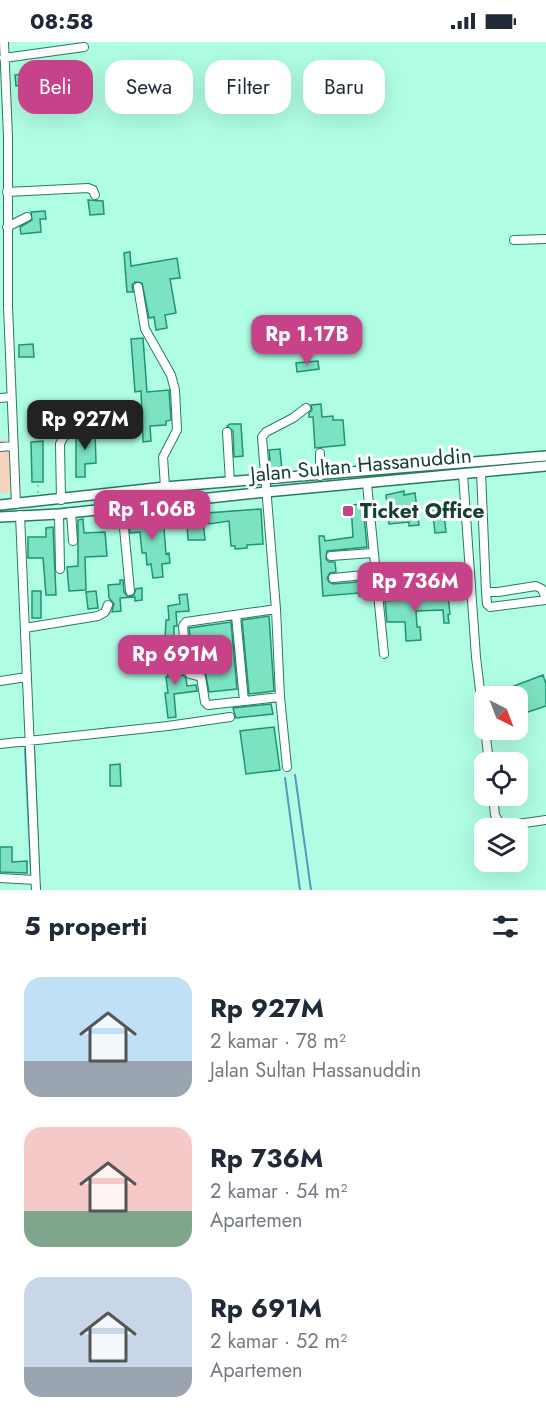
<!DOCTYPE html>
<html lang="id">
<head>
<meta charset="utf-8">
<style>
  :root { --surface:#fff; --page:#f6f6f7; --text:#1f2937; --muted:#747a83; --accent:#c74389 }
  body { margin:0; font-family:Jost,sans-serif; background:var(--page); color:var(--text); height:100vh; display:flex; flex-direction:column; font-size:22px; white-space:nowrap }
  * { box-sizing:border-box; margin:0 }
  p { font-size:20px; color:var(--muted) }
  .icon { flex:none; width:33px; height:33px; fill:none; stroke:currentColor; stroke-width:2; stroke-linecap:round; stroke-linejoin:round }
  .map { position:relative; height:848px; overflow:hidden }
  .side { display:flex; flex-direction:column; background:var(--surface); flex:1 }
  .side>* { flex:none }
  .top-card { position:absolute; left:18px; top:18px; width:510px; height:54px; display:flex; gap:12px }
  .needle { width:39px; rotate:138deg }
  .buttons { position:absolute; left:474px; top:644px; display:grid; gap:12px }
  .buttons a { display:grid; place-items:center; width:54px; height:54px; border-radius:12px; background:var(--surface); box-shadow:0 6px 24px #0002; font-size:30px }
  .price { position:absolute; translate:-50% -51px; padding:0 14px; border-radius:12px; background:var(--accent); color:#fff; font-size:20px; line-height:39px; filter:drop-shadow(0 2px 3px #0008) }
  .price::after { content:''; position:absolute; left:50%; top:36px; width:18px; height:14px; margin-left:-9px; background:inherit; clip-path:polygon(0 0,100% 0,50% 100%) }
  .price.on { background:#222; color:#fff }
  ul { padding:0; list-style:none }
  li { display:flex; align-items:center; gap:18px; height:150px; padding:0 24px }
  li span { display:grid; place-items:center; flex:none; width:168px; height:120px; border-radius:18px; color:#555 }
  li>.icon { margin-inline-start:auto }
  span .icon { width:72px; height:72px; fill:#fffc; stroke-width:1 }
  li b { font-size:26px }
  h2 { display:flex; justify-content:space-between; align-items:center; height:72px; padding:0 24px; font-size:26px }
  .chip { padding:0 21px; border-radius:18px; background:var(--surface); box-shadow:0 6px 24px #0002; font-size:21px; line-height:54px }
  .chip.on { background:var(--accent); color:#fff }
  .status { display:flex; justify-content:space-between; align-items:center; height:42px; padding:0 30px; background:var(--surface); direction:ltr }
  .status svg { height:16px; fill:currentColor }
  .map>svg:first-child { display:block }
  .green { fill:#f7d2bc }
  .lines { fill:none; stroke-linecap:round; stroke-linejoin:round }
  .stream { stroke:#59b; stroke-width:2 }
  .building { fill:#7be2c2; stroke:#209276; stroke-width:1.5 }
  .minor-casing { stroke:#297a64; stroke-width:10 }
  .major-casing { stroke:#297a64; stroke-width:12 }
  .path { stroke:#63a28e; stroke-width:1.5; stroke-dasharray:1.5 4.5; stroke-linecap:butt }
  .minor { stroke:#fff; stroke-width:8 }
  .major { stroke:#fff; stroke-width:9 }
  .poi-dot { fill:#c74389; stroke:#fff; stroke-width:2 }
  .labels { text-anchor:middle; stroke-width:6; stroke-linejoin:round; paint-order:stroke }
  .street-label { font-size:21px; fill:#144134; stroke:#fff }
  .poi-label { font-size:21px; font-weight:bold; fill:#144134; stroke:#fff; text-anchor:start }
</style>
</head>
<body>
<div class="status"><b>08:58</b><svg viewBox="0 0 49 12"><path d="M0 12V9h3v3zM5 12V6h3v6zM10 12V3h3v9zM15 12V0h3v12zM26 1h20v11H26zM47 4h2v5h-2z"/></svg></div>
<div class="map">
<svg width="546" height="848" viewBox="0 0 546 848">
  <rect width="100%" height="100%" fill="#affee3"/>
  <path class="green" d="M18,397L21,450L0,451V398Z"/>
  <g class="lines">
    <path class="stream" d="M91,689L109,686
      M34,700L39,831
      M25,707L31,831
      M295,733L311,848
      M285,736L300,848
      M40,843V848"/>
  </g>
  <path class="building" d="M32,30L33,42L16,44L15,33Z
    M88,158L103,159L104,172L90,173Z
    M45,169L46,177H40L41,190L21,192L20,185L32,178L31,170Z
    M130,210L131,224L177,216L180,236L170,237L176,271L165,273L167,286L156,288L154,275L149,276L142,241L135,240L132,243L133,250H127L124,211Z
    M143,296L147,350L169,348L171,378L166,379V383L150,384L151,399L143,400L141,349L135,350L131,297Z
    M33,302L34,315H19V303Z
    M318,319L319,327L297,330L296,321Z
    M321,362L322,375L333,374V378H343L345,403L315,406L313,375H309V371L312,368L311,363Z
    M93,367L94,378L75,380V369Z
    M230,382H241L243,414L234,415L233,389L227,384Z
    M76,388H95L96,421L85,422V435H76Z
    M43,399V440H32L31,400Z
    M280,407L282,429L271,430L269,408Z
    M404,449V453L415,451L419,483L409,484V480L389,482L386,453Z
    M363,462L367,505L327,509L326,517L329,520H335L336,530L330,531L327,536L329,540L333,542L370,539L371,553L359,554V551L323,554L319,494H324L325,499L353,495L351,463Z
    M443,463L446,490L435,491L432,464Z
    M261,467L263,502L247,503V506L235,507V504H231L229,479L209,482L207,471Z
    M129,472H135L136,476L163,474L166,512L169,511L170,521L162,522L163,535L153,536L151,522L147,523L146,511H142L140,490L130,491Z
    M83,477L84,491L105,490L107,514L85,515L86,548L69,549L67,525L78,524V478Z
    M203,478L205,498H188L187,482Z
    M53,485L56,553H46L43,516H28V495H46V486Z
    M449,528L450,546L445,543L384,548L382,532Z
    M120,538H123L124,550L128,555L134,553L136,547L142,546V558L135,559V555L120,556L121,569L112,570L114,562L109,556L108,543L120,542Z
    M32,549H41V576H32Z
    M96,549L98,566L88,567L86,550Z
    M187,552L189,569L176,570L177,584H174V598H165L166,578H169L168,564L180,562L179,553Z
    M448,554L450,572L448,573L449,581H444L443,568L416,569L417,585H420L421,598L406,599L405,580H387L385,559Z
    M269,574L274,649L249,652L242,578Z
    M231,580L237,647L209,650L205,629L193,626L189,586Z
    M174,614L177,634L183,633L186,636L187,644L196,643L197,649L174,652L176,675L168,676L165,651H168L166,635H168L166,615Z
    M543,633L546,642V664L519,673L518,654H512L509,646Z
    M271,662L273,672L236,676L234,670L233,666Z
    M274,685L280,728L246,732L240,689Z
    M120,722L121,744H110V723Z
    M0,805H12V820L27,819V831L0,830Z"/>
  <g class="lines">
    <g class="minor-casing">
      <path id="minor" d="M4,0L8,95V264L16,462
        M4,16L84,5
        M7,150L88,146L93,148L95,153
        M7,185L27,175
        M514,198L546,197
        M138,245L145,287L171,333L175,348L177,388L163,415L165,445
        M0,356L11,355
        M227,390L230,440
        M0,405L13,404
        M481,430L486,550H498L536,544L542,547L546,557
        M463,432L476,615L484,681
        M320,434V411
        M367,442L384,612
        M61,458L60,402L64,394L71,391
        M122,465L130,549
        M71,470L73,499
        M59,472L60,527
        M20,473L36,848
        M331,514L373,511
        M333,536L375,532
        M486,550L487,562L490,565L546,558
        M377,554L445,549
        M276,567L186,580L183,584L187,628L190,632L201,635L205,660L208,663L280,655
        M236,574L244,659
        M25,586L98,574L105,570L108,563
        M0,639L27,635
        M485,687L489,720
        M0,702L168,684L230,675
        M287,725L280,655L276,567L262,395L266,390L293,376L306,366
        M493,753L495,773L500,782L510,783L546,778
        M0,836L35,838"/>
    </g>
    <g class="major-casing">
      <path id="major" d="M0,463L165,445L546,414
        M0,475L59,472L266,450L546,424"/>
    </g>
    <path class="path" d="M38,443V451"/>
    <use href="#minor" class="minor"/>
    <use href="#major" class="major"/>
  </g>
  <rect class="poi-dot" x="342" y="463" width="12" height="12" rx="3"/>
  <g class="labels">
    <g class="street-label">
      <text transform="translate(361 423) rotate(-5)" y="7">Jalan Sultan Hassanuddin</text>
    </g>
    <g class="poi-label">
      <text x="360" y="476">Ticket Office</text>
    </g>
  </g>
</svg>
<div class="buttons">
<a><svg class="needle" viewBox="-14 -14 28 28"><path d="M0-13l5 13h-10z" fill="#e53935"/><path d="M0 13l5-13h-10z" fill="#747a83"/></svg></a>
<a><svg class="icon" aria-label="locate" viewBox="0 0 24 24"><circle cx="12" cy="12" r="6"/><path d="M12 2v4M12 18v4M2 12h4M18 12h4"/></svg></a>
<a><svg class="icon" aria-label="layers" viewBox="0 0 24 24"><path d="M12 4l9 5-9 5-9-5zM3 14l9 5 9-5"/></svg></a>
</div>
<b class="price" style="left:307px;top:324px">Rp 1.17B</b>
<b class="price on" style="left:85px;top:409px">Rp 927M</b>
<b class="price" style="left:152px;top:499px">Rp 1.06B</b>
<b class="price" style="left:415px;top:571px">Rp 736M</b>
<b class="price" style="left:175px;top:644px">Rp 691M</b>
<div class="top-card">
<a class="chip on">Beli</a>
<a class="chip">Sewa</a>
<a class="chip">Filter</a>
<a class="chip">Baru</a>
</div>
</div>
<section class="side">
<h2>5 properti<svg class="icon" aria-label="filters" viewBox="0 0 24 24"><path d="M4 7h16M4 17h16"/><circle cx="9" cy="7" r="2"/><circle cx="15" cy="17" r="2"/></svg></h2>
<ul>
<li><span style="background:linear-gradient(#bfe0f5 70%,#9aa5b1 0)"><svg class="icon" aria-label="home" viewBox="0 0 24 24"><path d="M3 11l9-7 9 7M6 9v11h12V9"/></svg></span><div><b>Rp 927M</b><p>2 kamar · 78 m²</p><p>Jalan Sultan Hassanuddin</p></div></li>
<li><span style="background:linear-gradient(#f6c9c9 70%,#7fa58c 0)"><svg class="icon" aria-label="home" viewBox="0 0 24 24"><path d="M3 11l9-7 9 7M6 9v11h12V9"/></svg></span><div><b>Rp 736M</b><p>2 kamar · 54 m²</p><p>Apartemen</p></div></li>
<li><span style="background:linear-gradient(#c9d6e8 75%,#9aa5b1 0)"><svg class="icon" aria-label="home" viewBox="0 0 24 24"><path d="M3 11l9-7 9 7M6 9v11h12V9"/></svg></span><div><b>Rp 691M</b><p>2 kamar · 52 m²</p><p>Apartemen</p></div></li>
</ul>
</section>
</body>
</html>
